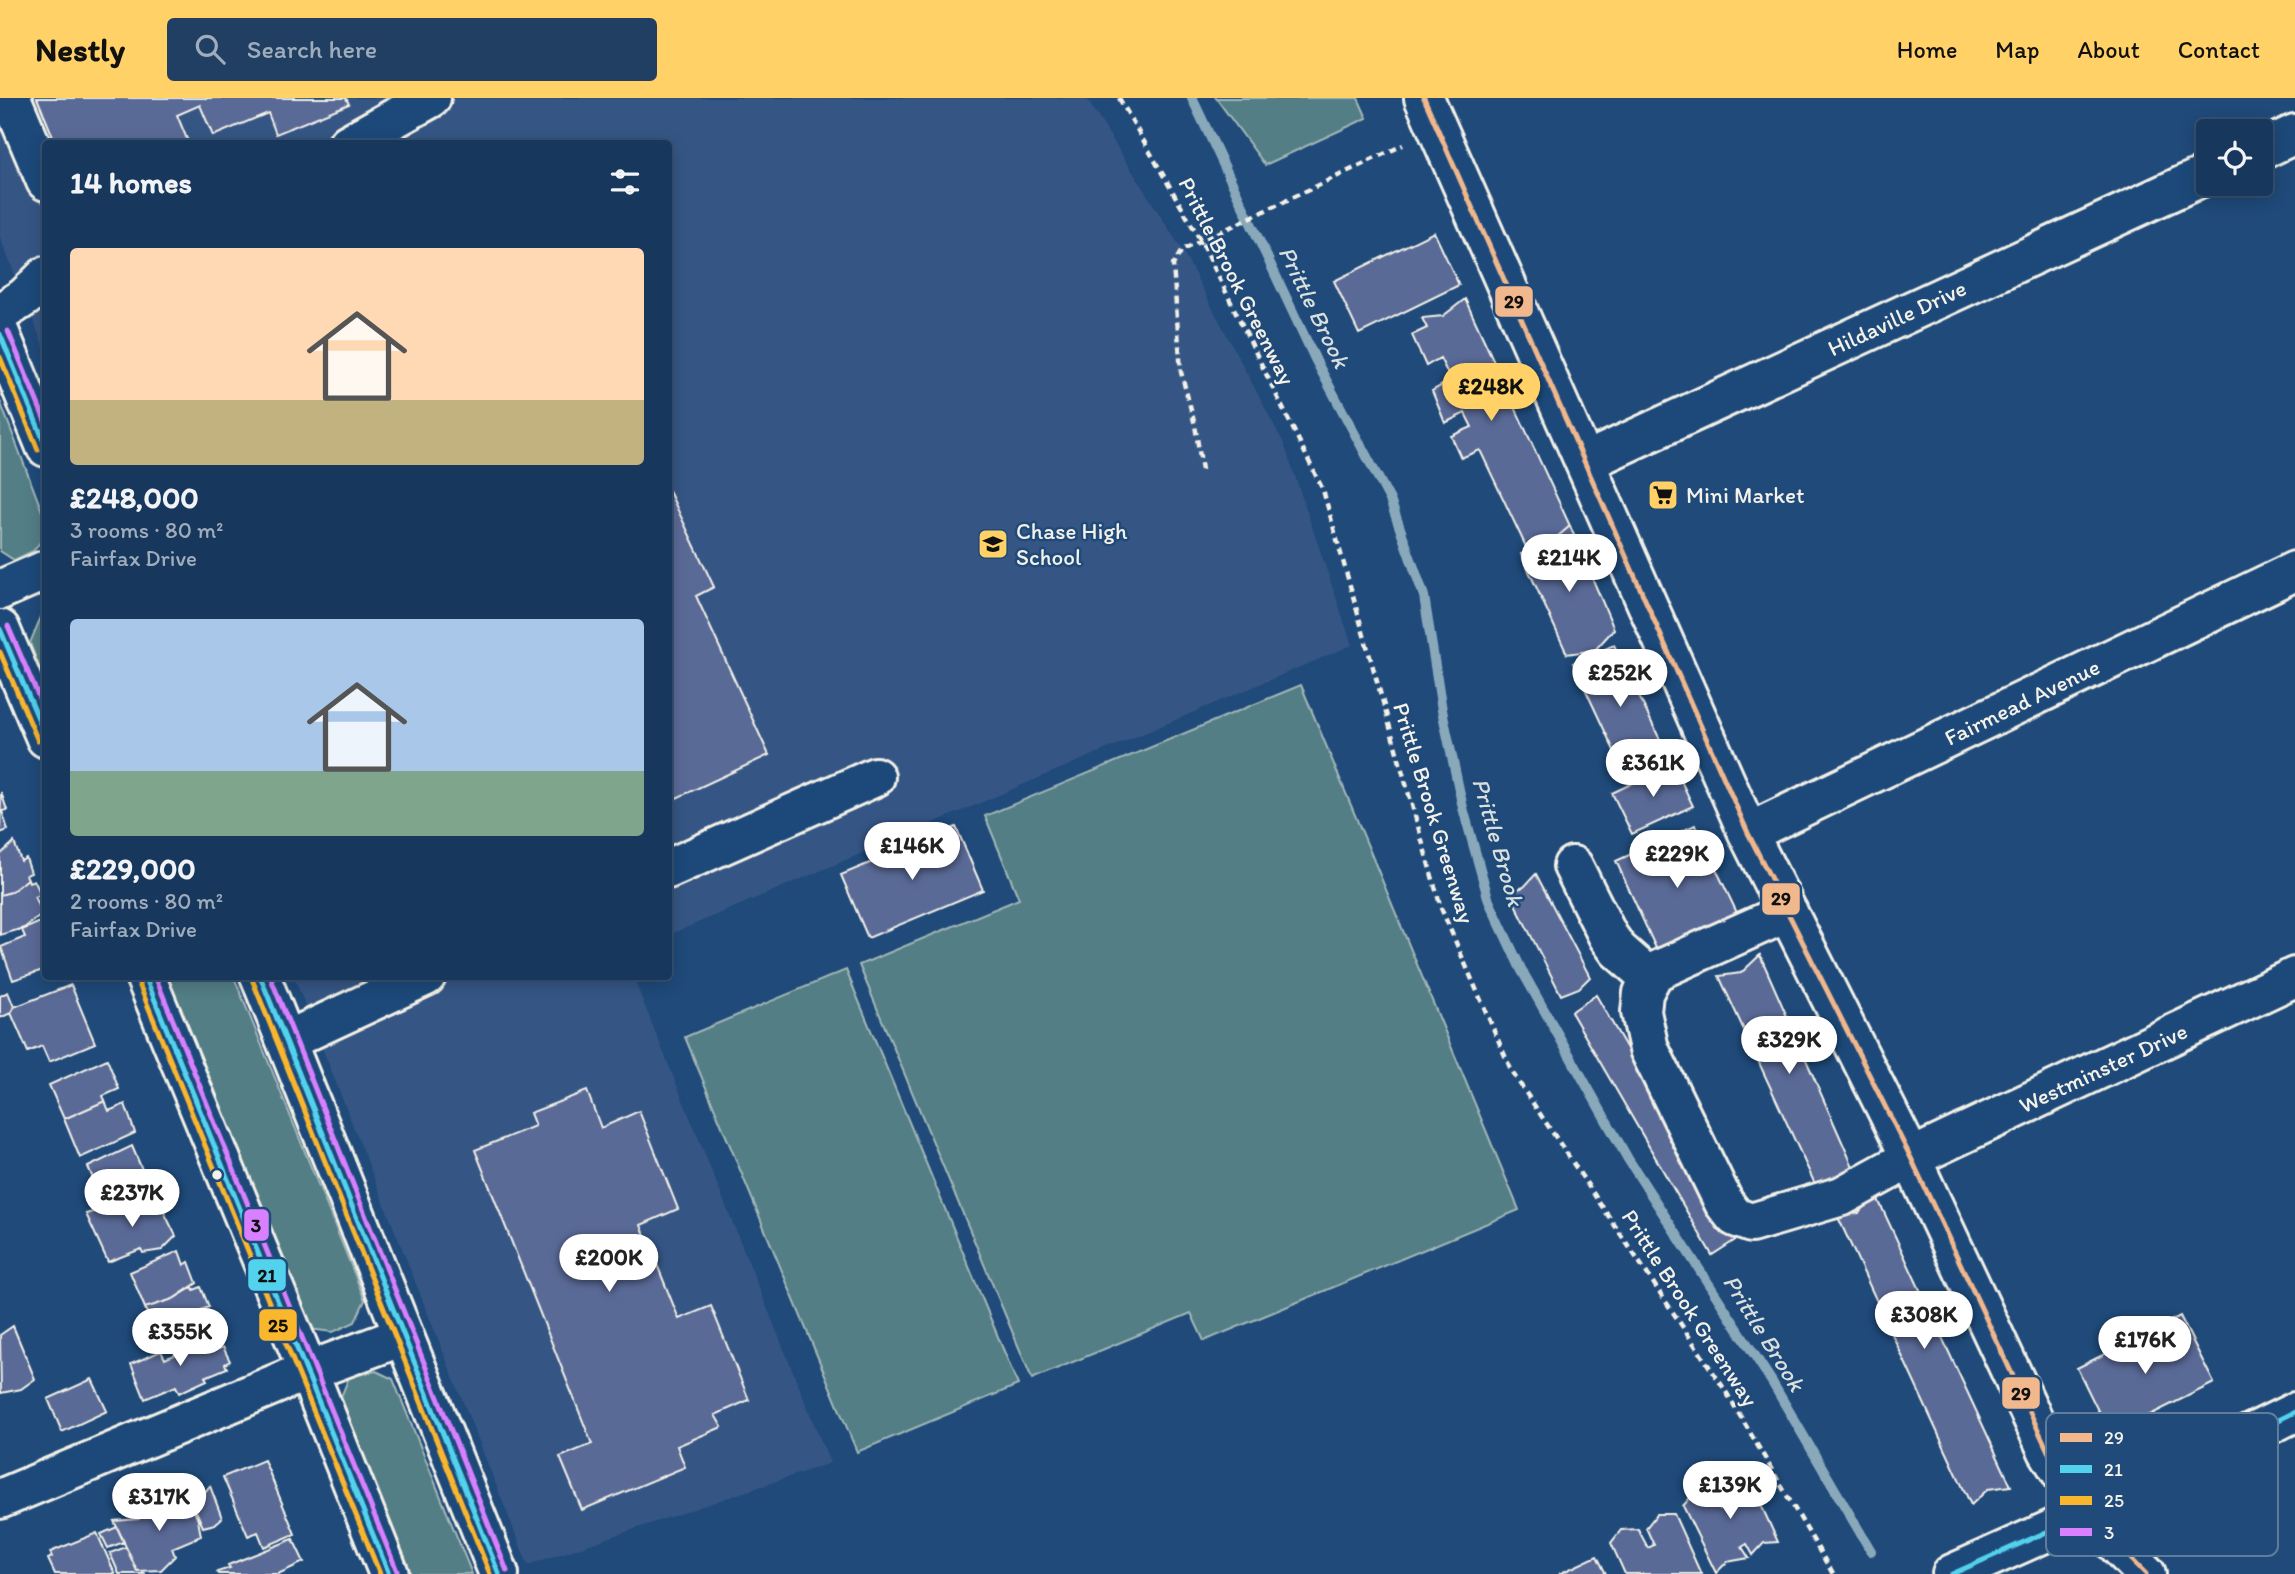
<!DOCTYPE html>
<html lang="en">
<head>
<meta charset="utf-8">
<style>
  :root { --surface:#17385c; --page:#203f62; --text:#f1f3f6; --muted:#9eacbb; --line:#365272; --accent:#ffd166 }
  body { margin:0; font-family:Itim,sans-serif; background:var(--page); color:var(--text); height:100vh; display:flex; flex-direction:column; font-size:26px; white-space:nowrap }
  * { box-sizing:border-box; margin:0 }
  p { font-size:23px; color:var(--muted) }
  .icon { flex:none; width:38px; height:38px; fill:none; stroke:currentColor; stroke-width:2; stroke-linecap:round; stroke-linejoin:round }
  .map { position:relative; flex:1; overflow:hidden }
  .side { position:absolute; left:42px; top:42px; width:630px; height:840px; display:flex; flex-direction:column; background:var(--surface); border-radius:7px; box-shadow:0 4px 18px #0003,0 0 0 2px var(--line) }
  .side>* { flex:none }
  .buttons { position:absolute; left:2196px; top:21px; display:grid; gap:14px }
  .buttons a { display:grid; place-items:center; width:77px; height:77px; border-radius:7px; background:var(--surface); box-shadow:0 4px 18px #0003,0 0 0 2px var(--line); font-size:35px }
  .price { position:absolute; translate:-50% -60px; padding:0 16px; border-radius:24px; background:#fff; color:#222; font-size:23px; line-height:46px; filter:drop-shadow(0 2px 4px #0008) }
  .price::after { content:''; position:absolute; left:50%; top:42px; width:21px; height:16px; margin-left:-10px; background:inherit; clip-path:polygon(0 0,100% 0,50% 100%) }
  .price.on { background:var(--accent); color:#111 }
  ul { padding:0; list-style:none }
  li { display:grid; align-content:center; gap:14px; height:371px; padding:0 28px }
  li span { display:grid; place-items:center; height:217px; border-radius:7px; color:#555 }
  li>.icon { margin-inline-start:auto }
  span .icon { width:126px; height:126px; fill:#fffc; stroke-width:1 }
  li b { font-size:30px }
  h2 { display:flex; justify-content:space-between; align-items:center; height:84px; padding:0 28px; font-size:30px }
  header { display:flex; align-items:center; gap:42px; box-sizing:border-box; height:98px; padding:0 35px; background:var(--accent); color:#111 }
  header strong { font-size:33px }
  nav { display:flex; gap:38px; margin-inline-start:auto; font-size:24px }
  .search { width:490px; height:63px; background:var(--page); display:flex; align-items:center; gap:18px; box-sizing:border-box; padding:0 24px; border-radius:7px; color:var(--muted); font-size:26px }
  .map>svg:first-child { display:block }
  .built { fill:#355785 }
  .green { fill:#537e86; stroke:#a4b8b7; stroke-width:2 }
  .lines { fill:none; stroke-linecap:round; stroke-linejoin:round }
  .stream { stroke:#89a9bb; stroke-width:10 }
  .building { fill:#5a6a97; stroke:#f4f1e8; stroke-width:2 }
  .minor-casing { stroke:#f4f1e8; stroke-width:44 }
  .major-casing { stroke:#f4f1e8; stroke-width:44 }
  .path { stroke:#f4f1e8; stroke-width:4.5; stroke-dasharray:7 5; stroke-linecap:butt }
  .minor { stroke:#1f4a7a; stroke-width:38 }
  .major { stroke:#1f4a7a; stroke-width:38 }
  .bus-1-casing { stroke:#1f4a7a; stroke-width:10 }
  .bus-2-casing { stroke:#1f4a7a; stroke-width:10 }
  .bus-3-casing { stroke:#1f4a7a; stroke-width:10 }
  .bus-4-casing { stroke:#1f4a7a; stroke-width:10 }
  .bus-1 { stroke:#f1b78d; stroke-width:5 }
  .bus-2 { stroke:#53d2ee; stroke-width:5 }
  .bus-3 { stroke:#fab62d; stroke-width:5 }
  .bus-4 { stroke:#d880ff; stroke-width:5 }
  .bus-dot { fill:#f4f1e8; stroke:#1f4a7a; stroke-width:2.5 }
  .labels { text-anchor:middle; stroke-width:5; stroke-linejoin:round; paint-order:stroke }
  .street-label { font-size:23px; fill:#f4f1e8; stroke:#1f4a7a }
  .poi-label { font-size:23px; fill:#f4f1e8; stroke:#1f4a7a; text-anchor:start }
  .water-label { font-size:24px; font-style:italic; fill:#d9dfdd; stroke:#1f4a7a }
  .key { fill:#1f4a7a; stroke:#5f7c9b; stroke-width:2 }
  .key-label { font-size:19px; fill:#f4f1e8 }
  .line-badge { stroke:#1f4a7a; stroke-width:2.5 }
  .pale-badge-label { font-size:19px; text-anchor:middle; font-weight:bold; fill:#111 }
</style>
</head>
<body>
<header>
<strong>Nestly</strong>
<div class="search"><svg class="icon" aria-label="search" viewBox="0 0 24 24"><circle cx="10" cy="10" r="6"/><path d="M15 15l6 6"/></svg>Search here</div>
<nav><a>Home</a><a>Map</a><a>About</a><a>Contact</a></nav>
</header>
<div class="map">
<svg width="2295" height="1476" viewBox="0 0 2295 1476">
  <rect width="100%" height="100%" fill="#1f4a7a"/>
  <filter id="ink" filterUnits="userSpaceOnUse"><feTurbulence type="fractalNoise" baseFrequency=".0143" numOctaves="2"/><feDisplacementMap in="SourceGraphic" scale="14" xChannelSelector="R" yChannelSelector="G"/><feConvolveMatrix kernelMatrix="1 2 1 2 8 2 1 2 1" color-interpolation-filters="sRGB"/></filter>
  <g filter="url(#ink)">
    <path class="built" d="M0,0H1086L1182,152L1284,346L1352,547L669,837L668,46H46L45,252L0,139Z
      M294,879H633L830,1365L528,1467Z"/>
    <path class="green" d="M1216,0H1358L1367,20L1265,67Z
      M0,303L45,421V438L33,453L14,462L0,453Z
      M45,513V584L30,545L43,514Z
      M1301,587L1519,1112L1204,1243L1191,1215L1032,1281L859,867L1019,801L985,718Z
      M846,872L1018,1287L857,1354L685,939Z
      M164,879H234L365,1202L355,1224L333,1234L309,1231Z
      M376,1273L393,1281L472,1476H405L337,1309L349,1279Z"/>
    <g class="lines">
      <path class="stream" d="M1192,0L1316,263L1390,402L1424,498L1442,612L1463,710L1489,803L1521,871L1628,1061L1772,1284L1871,1453"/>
    </g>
    <path class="building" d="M37,0H346L349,6L276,36L268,15L213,38L200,7L177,17L189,46H56Z
      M1434,134L1459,187L1359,236L1334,183Z
      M1465,201L1570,428L1550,445L1528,453L1480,352L1461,360L1451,338L1472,329L1465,315L1445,325L1432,293L1451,282L1440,260L1426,268L1412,237L1427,230L1422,220L1443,218Z
      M668,391L714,489L696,498L769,657L668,704Z
      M1570,428L1614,531L1595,552L1567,556L1521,456L1550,445Z
      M1614,547L1667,656L1625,676L1573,565Z
      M1673,666L1693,708L1632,736L1612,695Z
      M1,694L7,712L2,713L8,732L0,735Z
      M1695,727L1739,819L1659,857L1616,763Z
      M956,729L983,792L868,840L841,777Z
      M14,744L21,763L26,760L31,775L26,777L28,781L11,794L0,797V757Z
      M1536,776L1590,879L1579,890L1561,897L1509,794L1524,789Z
      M28,781L29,784L34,782L38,790L40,797L35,799L43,816L24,830L0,837V797L11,794Z
      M45,822L46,871L13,882L1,849L25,839L22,832Z
      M1760,857L1858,1080L1820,1097L1719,878L1741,875Z
      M71,887L95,945L49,964L42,948L28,954L11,915L14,909Z
      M8,894L14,909L11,915L0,920V898Z
      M1596,897L1737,1141L1712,1157L1571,914Z
      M107,961L119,991L103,998L105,1003L64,1021L49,987Z
      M587,993L601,1030L639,1013L678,1111L641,1127L679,1221L711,1208L749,1302L715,1317L722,1329L677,1348L685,1369L582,1412L560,1359L592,1346L475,1052L535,1028L530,1015Z
      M105,1003L109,1013L125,1006L135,1035L80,1060L64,1021Z
      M132,1048L152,1095L135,1111L106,1110L88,1069Z
      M154,1094L176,1138L162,1152L143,1155L141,1151L108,1164L86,1116L106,1110L135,1111Z
      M1876,1097L2011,1388L1988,1391L1971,1407L1837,1117L1859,1115Z
      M179,1153L184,1167L189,1164L197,1185L173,1201L145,1210L130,1174Z
      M193,1189L194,1192L201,1189L209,1209L201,1212L207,1226L160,1245L145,1210L173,1201Z
      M2180,1218L2214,1285L2110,1337L2077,1270Z
      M13,1228L35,1281L21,1291L1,1295L0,1237Z
      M214,1239L219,1251L223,1249L230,1263L225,1266L227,1270L205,1279L207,1282L179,1295L176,1288L145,1301L131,1266L161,1253L165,1261Z
      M92,1281L107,1313L62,1334L48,1301Z
      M264,1362L295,1436L264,1449L258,1434L248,1438L223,1379Z
      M1746,1374L1778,1444L1764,1445L1753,1457L1747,1446L1742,1449L1749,1460L1727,1464L1716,1475L1683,1408L1696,1393L1712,1391L1720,1411L1727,1406L1719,1388L1730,1375Z
      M210,1388L222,1420L215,1426L203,1429L189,1397L203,1396Z
      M186,1394L198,1422L201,1438L172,1450L175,1458L161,1472L137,1473L114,1423L139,1421L152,1403L154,1408Z
      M1657,1416H1674L1701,1476H1625L1611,1445L1621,1432L1638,1431L1648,1450L1654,1447L1646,1430Z
      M117,1429L124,1444L108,1450L101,1436Z
      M97,1435L115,1476H55L48,1461L52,1459L50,1454Z
      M293,1441L304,1464L278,1476H218L217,1474L230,1470L228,1467Z
      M126,1449L137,1473H144L145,1476H119L110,1455Z
      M1597,1458L1606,1476H1559Z"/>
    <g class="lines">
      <g class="minor-casing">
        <path id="minor" d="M11,0L46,83
          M1424,0L1748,735L1911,1060L2048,1353L2087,1416L2146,1476
          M348,46L431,0
          M2261,52L2295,36
          M0,215L25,199L46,178
          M0,236L46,349
          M1585,364L2208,76
          M0,492L46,472
          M0,531L46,640
          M1748,735L2295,473
          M1573,768L1608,838L1618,852L1643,874H1654L1788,814
          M668,771L875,679
          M1654,874L1643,895L1641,914L1649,951L1724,1105L1735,1119L1751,1125L1842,1098L1911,1060L2295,879
          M145,878L308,1273L389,1476
          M260,878L499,1476
          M286,943L426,878
          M0,1401L290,1280L403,1238"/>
      </g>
      <g class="major-casing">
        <path id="major" d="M1952,1476L2087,1416L2295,1314"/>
      </g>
      <path class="path" d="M1119,0L1201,143L1323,392L1441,810L1512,974L1725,1292L1833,1476
        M1202,372L1195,327L1181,274L1173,167L1182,152L1403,47"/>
      <use href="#minor" class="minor"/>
      <use href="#major" class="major"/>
      <g class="bus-1-casing">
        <path id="bus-1" d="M1424,0L1748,735L1911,1060L2048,1353L2087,1416L2146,1476"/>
      </g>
      <g class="bus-2-casing">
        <path id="bus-2" d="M0,236L46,348
          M0,531L46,639
          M145,878L389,1476
          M260,878L499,1476
          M1952,1476L2087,1416L2295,1314"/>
      </g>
      <g class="bus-3-casing">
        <path id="bus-3" d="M0,259L38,352
          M0,554L38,643
          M137,881L380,1476
          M252,881L490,1476"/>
      </g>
      <g class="bus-4-casing">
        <path id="bus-4" d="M8,233L46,325
          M8,528L46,616
          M155,878L397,1473
          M270,878L507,1473"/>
      </g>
      <use href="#bus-1" class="bus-1"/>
      <use href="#bus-2" class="bus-2"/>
      <use href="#bus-3" class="bus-3"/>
      <use href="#bus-4" class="bus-4"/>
    </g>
  </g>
  <defs>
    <g id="supermarket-square" transform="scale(1.575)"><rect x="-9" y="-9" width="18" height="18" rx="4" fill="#ffd166" stroke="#1f4a7a"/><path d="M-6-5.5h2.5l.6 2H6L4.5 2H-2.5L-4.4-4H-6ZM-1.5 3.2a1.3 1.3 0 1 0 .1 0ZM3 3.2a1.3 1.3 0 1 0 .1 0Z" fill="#111"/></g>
    <g id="school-square" transform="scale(1.575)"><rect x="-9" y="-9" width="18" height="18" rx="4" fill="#ffd166" stroke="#1f4a7a"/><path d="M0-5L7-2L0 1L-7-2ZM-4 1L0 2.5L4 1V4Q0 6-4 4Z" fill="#111"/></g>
  </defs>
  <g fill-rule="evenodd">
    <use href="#supermarket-square" x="1663" y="397"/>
    <use href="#school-square" x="993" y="446"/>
  </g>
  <circle class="bus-dot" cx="217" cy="1077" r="6"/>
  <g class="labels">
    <g class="street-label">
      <text transform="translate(1237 183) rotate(63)" y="8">Prittle Brook Greenway</text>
      <text transform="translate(1897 220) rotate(-25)" y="8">Hildaville Drive</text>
      <text transform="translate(2022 604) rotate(-26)" y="8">Fairmead Avenue</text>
      <text transform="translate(1434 715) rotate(73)" y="8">Prittle Brook Greenway</text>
      <text transform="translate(2103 970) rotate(-25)" y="8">Westminster Drive</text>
      <text transform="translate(1690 1210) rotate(57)" y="8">Prittle Brook Greenway</text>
    </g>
    <g class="poi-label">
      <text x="1686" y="405">Mini Market</text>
      <text x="1016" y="441">Chase High<tspan x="1016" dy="26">School</tspan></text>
    </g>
    <g class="water-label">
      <text transform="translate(1314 209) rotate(64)" y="8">Prittle Brook</text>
      <text transform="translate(1498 744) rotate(74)" y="8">Prittle Brook</text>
      <text transform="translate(1764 1235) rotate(58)" y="8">Prittle Brook</text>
    </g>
  </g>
  <rect x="2046" y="1315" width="232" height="143" rx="10" class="key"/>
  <rect x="2060" y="1335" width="32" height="9" fill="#f1b78d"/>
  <rect x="2060" y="1367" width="32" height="8" fill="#53d2ee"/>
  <rect x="2060" y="1398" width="32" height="9" fill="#fab62d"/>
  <rect x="2060" y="1430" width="32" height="8" fill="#d880ff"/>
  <g class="key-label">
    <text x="2104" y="1346">29</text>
    <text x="2104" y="1378">21</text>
    <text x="2104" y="1409">25</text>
    <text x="2104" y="1441">3</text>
  </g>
  <g class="line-badge">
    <rect x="1494" y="187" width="40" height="33" rx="7" fill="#f1b78d"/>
    <rect x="1761" y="784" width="40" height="34" rx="7" fill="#f1b78d"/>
    <rect x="243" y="1110" width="27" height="34" rx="7" fill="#d880ff"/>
    <rect x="247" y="1160" width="40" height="34" rx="7" fill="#53d2ee"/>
    <rect x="258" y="1210" width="40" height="34" rx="7" fill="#fab62d"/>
    <rect x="2001" y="1278" width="40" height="34" rx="7" fill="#f1b78d"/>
  </g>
  <g class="pale-badge-label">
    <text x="1514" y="210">29</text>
    <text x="1781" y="807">29</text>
    <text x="256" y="1134">3</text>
    <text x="267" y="1184">21</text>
    <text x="278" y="1234">25</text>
    <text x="2021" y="1302">29</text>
  </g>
</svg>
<div class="buttons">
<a><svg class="icon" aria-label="locate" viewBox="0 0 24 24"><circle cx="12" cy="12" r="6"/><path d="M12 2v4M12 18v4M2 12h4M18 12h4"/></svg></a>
</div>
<b class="price on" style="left:1491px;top:325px">£248K</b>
<b class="price" style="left:1569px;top:496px">£214K</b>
<b class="price" style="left:1620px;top:611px">£252K</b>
<b class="price" style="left:1653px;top:701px">£361K</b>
<b class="price" style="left:912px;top:784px">£146K</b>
<b class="price" style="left:1677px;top:792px">£229K</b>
<b class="price" style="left:1789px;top:978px">£329K</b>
<b class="price" style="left:132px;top:1131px">£237K</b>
<b class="price" style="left:609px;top:1196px">£200K</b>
<b class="price" style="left:1924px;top:1253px">£308K</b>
<b class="price" style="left:180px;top:1270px">£355K</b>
<b class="price" style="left:2145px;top:1278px">£176K</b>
<b class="price" style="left:1730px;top:1423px">£139K</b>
<b class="price" style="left:159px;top:1435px">£317K</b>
<section class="side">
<h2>14 homes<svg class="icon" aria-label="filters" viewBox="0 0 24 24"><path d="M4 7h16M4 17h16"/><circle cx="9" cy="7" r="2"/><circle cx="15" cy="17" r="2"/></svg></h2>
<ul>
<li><span style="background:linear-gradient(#ffd9b3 70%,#c2b280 0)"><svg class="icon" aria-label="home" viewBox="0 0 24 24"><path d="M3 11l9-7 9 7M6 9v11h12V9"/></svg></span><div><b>£248,000</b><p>3 rooms · 80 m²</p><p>Fairfax Drive</p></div></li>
<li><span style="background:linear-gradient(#a9c7e8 70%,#7fa58c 0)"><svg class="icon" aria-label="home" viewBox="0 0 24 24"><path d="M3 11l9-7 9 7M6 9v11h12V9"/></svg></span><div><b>£229,000</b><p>2 rooms · 80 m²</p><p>Fairfax Drive</p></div></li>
</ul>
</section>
</div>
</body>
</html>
